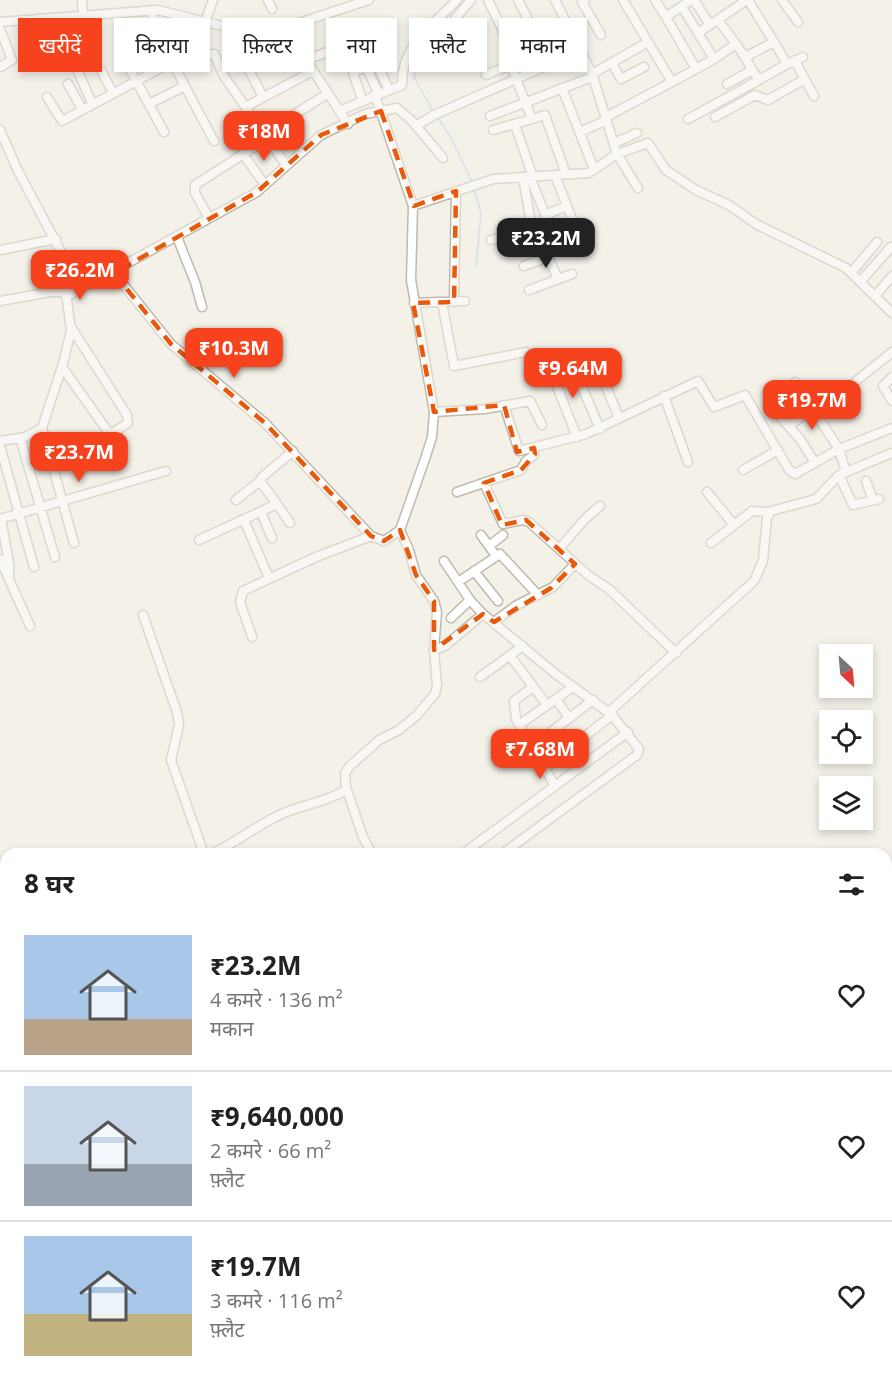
<!DOCTYPE html>
<html lang="hi">
<head>
<meta charset="utf-8">
<style>
  :root { --surface:#fff; --page:#f6f6f6; --text:#222; --muted:#767676; --line:#e0e0e0; --accent:#f7421e }
  body { margin:0; font-family:"Open Sans","Noto Sans Devanagari",sans-serif; background:var(--page); color:var(--text); height:100vh; display:flex; flex-direction:column; font-size:22px; white-space:nowrap }
  * { box-sizing:border-box; margin:0 }
  p { font-size:20px; color:var(--muted) }
  .icon { flex:none; width:33px; height:33px; fill:none; stroke:currentColor; stroke-width:2; stroke-linecap:round; stroke-linejoin:round }
  .map { position:relative; flex:1; overflow:hidden }
  .sheet { position:absolute; left:0px; top:848px; width:892px; height:536px; display:flex; flex-direction:column; background:var(--surface); border-radius:18px 18px 0 0; box-shadow:0 3px 9px #0003 }
  .sheet>* { flex:none }
  .top-card { position:absolute; left:18px; top:18px; width:856px; height:54px; display:flex; gap:12px }
  .needle { width:39px; rotate:154deg }
  .buttons { position:absolute; left:819px; top:644px; display:grid; gap:12px }
  .buttons a { display:grid; place-items:center; width:54px; height:54px; border-radius:0px; background:var(--surface); box-shadow:0 3px 9px #0003; font-size:30px }
  .price { position:absolute; translate:-50% -51px; padding:0 14px; border-radius:12px; background:var(--accent); color:#fff; font-size:20px; line-height:39px; filter:drop-shadow(0 2px 3px #0008) }
  .price::after { content:''; position:absolute; left:50%; top:36px; width:18px; height:14px; margin-left:-9px; background:inherit; clip-path:polygon(0 0,100% 0,50% 100%) }
  .price.on { background:#222; color:#fff }
  ul { padding:0; list-style:none }
  li { display:flex; align-items:center; gap:18px; height:150px; padding:0 24px }
  li+li { border-top:2px solid var(--line) }
  li span { display:grid; place-items:center; flex:none; width:168px; height:120px; border-radius:0px; color:#555 }
  li>.icon { margin-inline-start:auto }
  span .icon { width:72px; height:72px; fill:#fffc; stroke-width:1 }
  li b { font-size:26px }
  h2 { display:flex; justify-content:space-between; align-items:center; height:72px; padding:0 24px; font-size:26px }
  .tag { padding:0 21px; border-radius:0px; background:var(--surface); box-shadow:0 3px 9px #0003; font-size:21px; line-height:54px }
  .tag.on { background:var(--accent); color:#fff }
  .map>svg:first-child { display:block }
  .lines { fill:none; stroke-linecap:round; stroke-linejoin:round }
  .stream { stroke:#a7d1f0; stroke-width:1.5 }
  .minor-casing { stroke:#c0b9ac; stroke-width:11 }
  .major-casing { stroke:#e3c069; stroke-width:14 }
  .minor { stroke:#fff; stroke-width:8 }
  .major { stroke:#fde29a; stroke-width:10 }
  .marked { fill:none; stroke:#e8590c; stroke-width:4.5; stroke-dasharray:12 8; stroke-linejoin:round }
</style>
</head>
<body>
<div class="map">
<svg width="892" height="1382" viewBox="0 0 892 1382">
  <rect width="100%" height="100%" fill="#f4f1e9"/>
  <g class="lines">
    <path class="stream" d="M433,111L414,77L420,47L459,9
      M439,119L451,138L471,180
      M475,191L481,214L476,266"/>
    <g class="minor-casing">
      <path id="minor" d="M82,0L83,16
        M268,0L272,9
        M471,0L454,20L477,56
        M488,0L513,51
        M518,0L530,23
        M555,0L592,74L617,154L648,143L666,170L696,190L729,205L756,224L846,268L892,313
        M585,0L582,2L601,35
        M655,0L666,17L691,0
        M694,0L710,25
        M782,0L798,22
        M682,7L698,33L747,0
        M151,10L161,41L214,141
        M89,16L87,39L92,57
        M666,17L696,69L714,59
        M0,22L158,10L226,27L265,34L369,0
        M205,22L213,0
        M290,25L299,49L348,124
        M0,29L12,60L0,67
        M232,29L246,64L263,97
        M550,32L507,56L532,119L545,115L566,174
        M698,33L714,59L736,44L718,20
        M365,38L389,90
        M136,39L153,71
        M774,42L787,64L803,57
        M736,44L745,57L774,42L748,0
        M122,55L164,132
        M188,57L214,54L224,76L286,165
        M306,60L381,32
        M795,61L814,96
        M612,63L621,79L644,67
        M76,67L92,103
        M752,70L759,80L787,64
        M102,72L113,93
        M592,74L648,42L623,0
        M486,75L510,65
        M672,82L696,69
        M68,84L82,109
        M727,84L752,70L745,57
        M562,88L594,169
        M47,97L62,121L172,62
        M362,100L353,72L366,67L379,94
        M149,104L185,86
        M245,107L313,71
        M339,111L402,85C401,45 432,26 457,0
        M490,116L592,77
        M606,117L672,82L648,42
        M715,117L755,95L768,100L805,79
        M688,119L759,80
        M515,125L533,177
        M416,126L434,115L580,51
        M0,130L18,171L68,265L69,280L66,292L71,331L62,367L42,428L25,437L0,441
        M493,130L532,119
        M580,132L607,120
        M264,134L327,94
        M614,143L637,133
        M243,154L265,185
        M555,175L575,227
        M523,177L530,217L558,279
        M530,177L554,236
        M413,206L493,179L589,173L617,154L638,188
        M545,215L567,206
        M209,218L195,193V185L267,139
        M177,237L195,282L202,307
        M491,240L535,228
        M0,250L56,239
        M524,266L548,257
        M114,273L171,344L265,423L371,536L384,541L400,530
        M851,273L877,242
        M860,282L891,247
        M529,290L572,274
        M875,296L892,276
        M66,297L257,192L321,135L365,114L397,108L412,121L443,158
        M0,301L50,292H66
        M442,302L454,366L526,352
        M454,302L456,191
        M414,303L465,301
        M570,359L600,429
        M190,361L221,337
        M596,362L619,418
        M62,367L109,433L114,432L128,423L127,415L71,327
        M550,369L577,437
        M892,377L883,386L892,401
        M856,381L892,352
        M795,382L839,449L846,472
        M664,396L688,462
        M504,405L519,451L586,434L698,381L714,407L745,395L789,470L795,474L839,449L892,428
        M434,412L485,409L530,401L542,425
        M778,414L800,439L815,463
        M789,426L812,408
        M42,428L74,543
        M20,438L55,557
        M0,446L34,567
        M743,470L778,450
        M839,475L853,505L879,499
        M866,481L873,500
        M484,483L503,524L523,520L529,522L588,575L609,589L676,653
        M457,492L521,470L526,461L534,455V448
        M707,492L734,525
        M236,500L260,481
        M277,504L290,523
        M261,512L272,538
        M0,519L166,471
        M1,519L9,563V577
        M244,520L269,578
        M481,535L496,556
        M199,540L277,504L260,481L261,478L293,451
        M711,543L752,511L769,512
        M489,546L503,535
        M559,549L585,519L600,506
        M0,559L30,626
        M444,561L470,600L483,614
        M474,571L498,601
        M458,582L500,554L538,595
        M143,615L177,712L179,725L171,760L204,854
        M451,618L470,600
        M494,622L517,605L553,587L575,564
        M252,637L240,602L243,591L316,557L371,536
        M434,650L445,646L483,614L557,675L612,715L639,749L637,755L502,854
        M511,657L547,705
        M480,677L523,646
        M533,687L514,701L516,719L555,786
        M556,699L569,718
        M609,712L754,581L763,561L767,518L771,511L816,499L839,475L892,453
        M519,725L573,687
        M531,747L593,700
        M544,769L612,715
        M346,787L363,837L372,854
        M468,850L628,732
        M211,854C239,842 261,821 289,811C308,804 328,801 346,790L345,773L350,766L379,740L399,730L417,715L435,694L437,685L434,650L437,612L434,601L416,575L409,550L400,530L425,459L432,437L434,412L411,280L413,206L375,95
        M886,885L892,878
        M886,952L892,956
        M0,1110L6,1108
        M0,1138L6,1136
        M0,1162L6,1179
        M0,1201L6,1199
        M0,1226L6,1224
        M0,1248L6,1246
        M0,1274L6,1271
        M0,1288L6,1304
        M0,1329L6,1342
        M22,1377L24,1382
        M287,1377L289,1382
        M390,1377L394,1382
        M0,1380L7,1377
        M174,1382V1377
        M226,1382L237,1377
        M307,1382L312,1377"/>
    </g>
    <g class="major-casing">
      <path id="major" d="M886,1067L892,1060
        M886,1080L892,1073
        M638,1382L642,1377
        M649,1382L652,1377"/>
    </g>
    <use href="#minor" class="minor"/>
    <use href="#major" class="major"/>
  </g>
  <path d="M0 0H892V1382H0ZM381,111L414,206L456,191L454,302L413,303L434,412L504,405L517,452L534,448L535,454L521,470L484,483L502,525L526,520L575,564L551,588L494,622L483,614L434,650V601L416,575L400,530L384,541L371,536L265,423L171,344L114,273L257,192L321,135Z" fill="#f4f1e9" fill-opacity=".55" fill-rule="evenodd"/>
  <path class="marked" d="M381,111L414,206L456,191L454,302L413,303L434,412L504,405L517,452L534,448L535,454L521,470L484,483L502,525L526,520L575,564L551,588L494,622L483,614L434,650V601L416,575L400,530L384,541L371,536L265,423L171,344L114,273L257,192L321,135Z"/>
</svg>
<div class="buttons">
<a><svg class="needle" viewBox="-14 -14 28 28"><path d="M0-13l5 13h-10z" fill="#e53935"/><path d="M0 13l5-13h-10z" fill="#767676"/></svg></a>
<a><svg class="icon" aria-label="locate" viewBox="0 0 24 24"><circle cx="12" cy="12" r="6"/><path d="M12 2v4M12 18v4M2 12h4M18 12h4"/></svg></a>
<a><svg class="icon" aria-label="layers" viewBox="0 0 24 24"><path d="M12 4l9 5-9 5-9-5zM3 14l9 5 9-5"/></svg></a>
</div>
<b class="price" style="left:264px;top:162px">₹18M</b>
<b class="price on" style="left:546px;top:269px">₹23.2M</b>
<b class="price" style="left:80px;top:301px">₹26.2M</b>
<b class="price" style="left:234px;top:379px">₹10.3M</b>
<b class="price" style="left:573px;top:399px">₹9.64M</b>
<b class="price" style="left:812px;top:431px">₹19.7M</b>
<b class="price" style="left:79px;top:483px">₹23.7M</b>
<b class="price" style="left:540px;top:780px">₹7.68M</b>
<div class="top-card">
<a class="tag on">खरीदें</a>
<a class="tag">किराया</a>
<a class="tag">फ़िल्टर</a>
<a class="tag">नया</a>
<a class="tag">फ़्लैट</a>
<a class="tag">मकान</a>
</div>
<section class="sheet">
<h2>8 घर<svg class="icon" aria-label="filters" viewBox="0 0 24 24"><path d="M4 7h16M4 17h16"/><circle cx="9" cy="7" r="2"/><circle cx="15" cy="17" r="2"/></svg></h2>
<ul>
<li><span style="background:linear-gradient(#a9c7e8 70%,#b9a48a 0)"><svg class="icon" aria-label="home" viewBox="0 0 24 24"><path d="M3 11l9-7 9 7M6 9v11h12V9"/></svg></span><div><b>₹23.2M</b><p>4 कमरे · 136 m²</p><p>मकान</p></div><svg class="icon" aria-label="heart" viewBox="0 0 24 24"><path d="M12 20l-8-8c-3-5 5-10 8-4 3-6 11-1 8 4z"/></svg></li>
<li><span style="background:linear-gradient(#c9d6e8 65%,#9aa5b1 0)"><svg class="icon" aria-label="home" viewBox="0 0 24 24"><path d="M3 11l9-7 9 7M6 9v11h12V9"/></svg></span><div><b>₹9,640,000</b><p>2 कमरे · 66 m²</p><p>फ़्लैट</p></div><svg class="icon" aria-label="heart" viewBox="0 0 24 24"><path d="M12 20l-8-8c-3-5 5-10 8-4 3-6 11-1 8 4z"/></svg></li>
<li><span style="background:linear-gradient(#a9c7e8 65%,#c2b280 0)"><svg class="icon" aria-label="home" viewBox="0 0 24 24"><path d="M3 11l9-7 9 7M6 9v11h12V9"/></svg></span><div><b>₹19.7M</b><p>3 कमरे · 116 m²</p><p>फ़्लैट</p></div><svg class="icon" aria-label="heart" viewBox="0 0 24 24"><path d="M12 20l-8-8c-3-5 5-10 8-4 3-6 11-1 8 4z"/></svg></li>
</ul>
</section>
</div>
</body>
</html>
